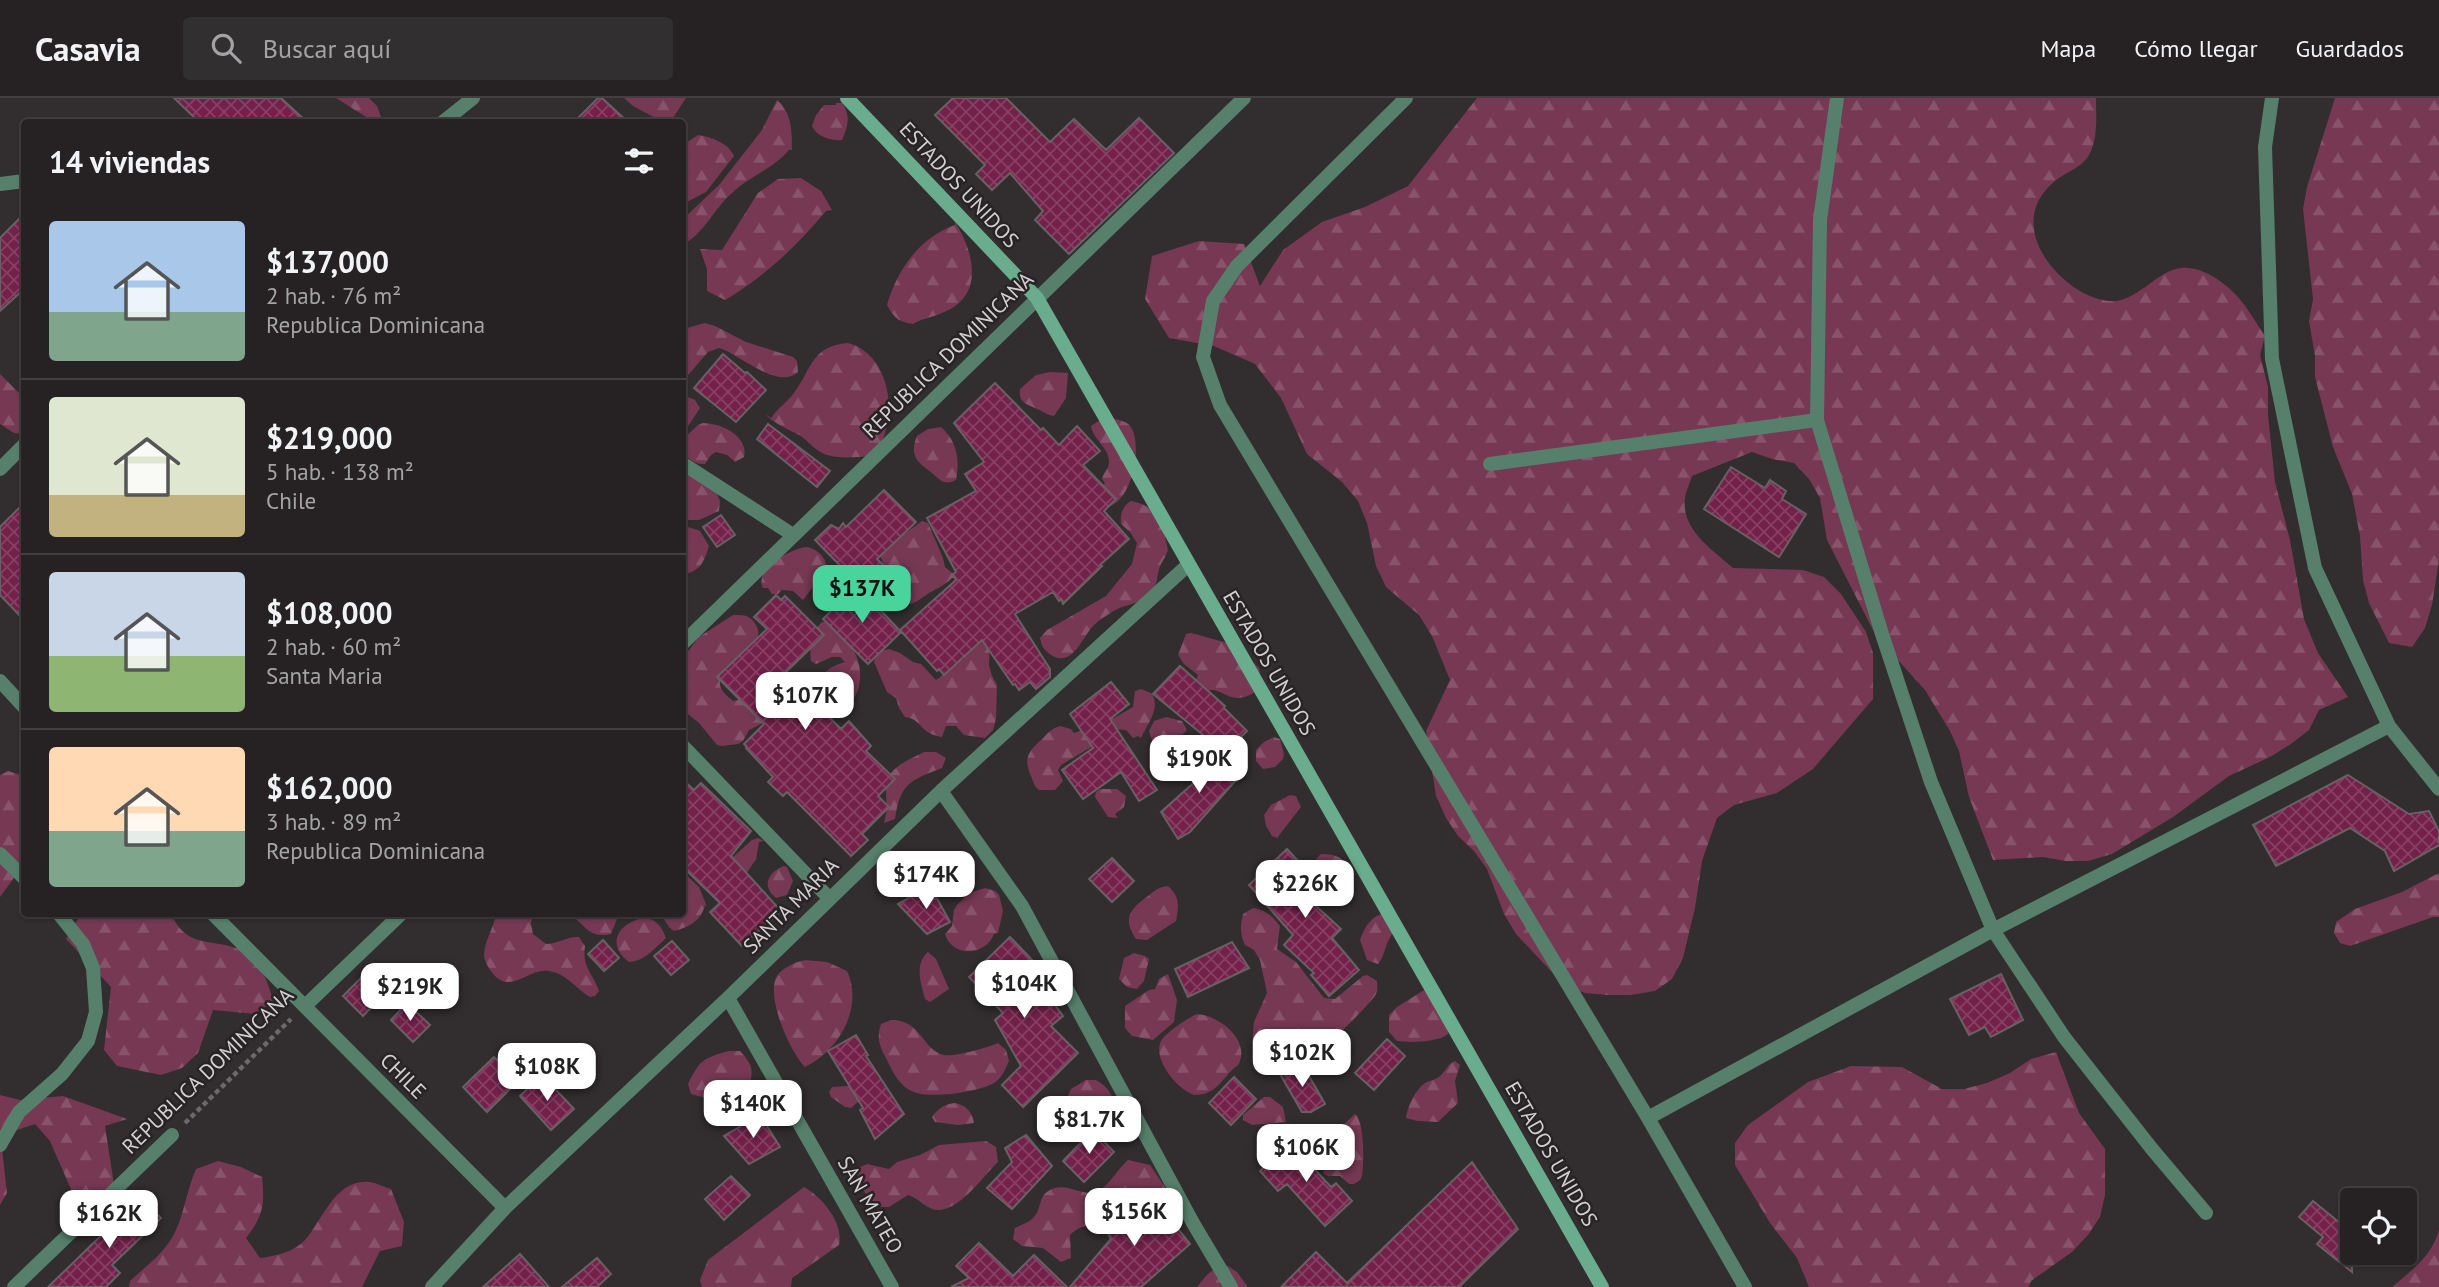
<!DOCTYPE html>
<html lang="es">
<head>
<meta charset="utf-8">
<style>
  :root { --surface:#262223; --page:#322f30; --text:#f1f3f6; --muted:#a4a4a6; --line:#423f41; --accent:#49d49d }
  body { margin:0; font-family:"PT Sans",sans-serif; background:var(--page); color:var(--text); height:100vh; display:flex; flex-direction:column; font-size:26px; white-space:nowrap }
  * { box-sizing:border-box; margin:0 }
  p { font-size:23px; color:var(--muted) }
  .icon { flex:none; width:38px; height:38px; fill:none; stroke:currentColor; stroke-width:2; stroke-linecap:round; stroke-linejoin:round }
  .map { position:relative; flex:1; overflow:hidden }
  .panel { position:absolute; left:21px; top:21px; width:665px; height:798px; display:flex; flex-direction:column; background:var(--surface); border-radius:7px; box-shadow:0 2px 5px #0004,0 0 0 2px var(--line) }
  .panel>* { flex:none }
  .fabs { position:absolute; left:2340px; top:1090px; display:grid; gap:14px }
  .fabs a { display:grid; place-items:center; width:77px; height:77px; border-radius:7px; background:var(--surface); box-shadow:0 2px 5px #0004,0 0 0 2px var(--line); font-size:35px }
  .price { position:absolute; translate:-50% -60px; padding:0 16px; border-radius:14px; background:#fff; color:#222; font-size:23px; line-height:46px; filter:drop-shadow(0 2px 4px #0008) }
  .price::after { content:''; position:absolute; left:50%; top:42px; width:21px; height:16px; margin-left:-10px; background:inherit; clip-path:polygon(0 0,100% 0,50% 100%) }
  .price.active { background:var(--accent); color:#111 }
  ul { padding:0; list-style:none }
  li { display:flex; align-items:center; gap:21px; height:175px; padding:0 28px }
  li+li { border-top:2px solid var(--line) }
  li span { display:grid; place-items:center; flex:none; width:196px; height:140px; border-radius:7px; color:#555 }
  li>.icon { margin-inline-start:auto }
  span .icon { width:84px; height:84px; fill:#fffc; stroke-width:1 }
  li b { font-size:30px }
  h2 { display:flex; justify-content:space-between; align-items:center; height:84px; padding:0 28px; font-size:30px }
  header { display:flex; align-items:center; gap:42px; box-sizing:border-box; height:98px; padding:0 35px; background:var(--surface); border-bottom:2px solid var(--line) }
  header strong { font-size:33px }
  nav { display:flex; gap:38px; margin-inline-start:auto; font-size:24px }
  .search { width:490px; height:63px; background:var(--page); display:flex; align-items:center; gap:18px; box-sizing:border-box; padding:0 24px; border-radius:7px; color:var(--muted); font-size:26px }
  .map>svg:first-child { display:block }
  .forest { fill:url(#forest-firs) }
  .building { fill:url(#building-cross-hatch); stroke:#686164; stroke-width:2 }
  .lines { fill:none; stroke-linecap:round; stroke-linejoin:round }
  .path { stroke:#6d686a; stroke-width:4.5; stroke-dasharray:5 3.5; stroke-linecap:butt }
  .lane { stroke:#56806c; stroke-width:14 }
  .street { stroke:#56806c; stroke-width:14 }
  .secondary { stroke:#6aad8e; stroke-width:14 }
  .labels { text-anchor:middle; stroke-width:5; stroke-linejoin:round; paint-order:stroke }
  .street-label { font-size:21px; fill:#d4d0d2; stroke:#282325 }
</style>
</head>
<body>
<header>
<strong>Casavia</strong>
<div class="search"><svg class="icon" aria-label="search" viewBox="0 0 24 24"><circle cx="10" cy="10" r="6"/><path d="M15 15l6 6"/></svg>Buscar aquí</div>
<nav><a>Mapa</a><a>Cómo llegar</a><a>Guardados</a></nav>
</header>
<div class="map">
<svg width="2439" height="1189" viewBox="0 0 2439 1189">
  <defs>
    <pattern id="forest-firs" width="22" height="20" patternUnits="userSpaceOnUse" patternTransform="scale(1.75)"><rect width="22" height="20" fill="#763853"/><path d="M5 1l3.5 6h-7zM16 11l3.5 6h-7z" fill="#89546b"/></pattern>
    <pattern id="building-cross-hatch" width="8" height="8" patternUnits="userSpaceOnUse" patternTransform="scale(1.75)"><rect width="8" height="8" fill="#74214a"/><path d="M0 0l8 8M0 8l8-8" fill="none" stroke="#874063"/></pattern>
  </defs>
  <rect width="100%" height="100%" fill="#322d2f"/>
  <path class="forest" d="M336,0H369L377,8L381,19L380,24H374Z
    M624,0H686L673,20L663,24L633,8Z
    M1477,0H2096C2096,18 2098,36 2091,53C2085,69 2067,73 2055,83C2017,114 2035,157 2066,183C2078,194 2099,204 2115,203C2126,203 2139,193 2148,187C2156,181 2167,173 2176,171C2198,165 2223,183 2237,198C2248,210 2256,225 2265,238L2260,257L2268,289V317L2275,384L2290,442L2304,521L2318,555L2348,599L2319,612L2309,632L2291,646L2270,659L2229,678L2173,719L2112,756L2088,763H2066L2043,759L1993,762L1969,699L1959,653L1950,633L1925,592L1876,538L1827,442L1820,400L1809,381L1794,365L1772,361L1752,354L1692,378C1690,385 1686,393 1685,400C1681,432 1712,451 1733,470L1803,472L1824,479L1841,496L1866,534L1873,555V601L1813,671L1777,695L1734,707L1717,720L1702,763L1695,810L1683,860L1672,881L1655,893L1631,897H1607L1585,895L1563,886L1516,836L1504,816L1487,771L1474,753L1458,738L1446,720L1436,698L1426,633L1450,582L1432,538L1419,517L1386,489L1376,468L1367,425L1358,403L1342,384L1307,356L1281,300L1255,266L1214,248L1169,240L1145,201L1152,158L1199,143L1244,146L1260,188L1283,152L1322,124L1365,109L1408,88Z
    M2335,0H2439V462L2432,507L2425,530L2412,549L2389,545L2369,505L2363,482L2360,438L2352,396L2333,349L2315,279V258L2309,223L2313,201L2303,111L2307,89Z
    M777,2C792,15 792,33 792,52H789C773,71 750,78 732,95C711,114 708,131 683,147V121L719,87L762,32Z
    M836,5H842C851,16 848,29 842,42C831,43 817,39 812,28L816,17L824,7H836Z
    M698,37C711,39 729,45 734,58L706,94L683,106V47Z
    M801,80L821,93L832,112L826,113C796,149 765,178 725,202L707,193V171L700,151L722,152L758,95L778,81Z
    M955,124C974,154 985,197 944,214C934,219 923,220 913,226C899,224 894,220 887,207C897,172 919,140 955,127Z
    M705,225L715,228L746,244L793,259L797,263L798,274C778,293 738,255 719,250L708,254L683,283V237L687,230Z
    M848,245C892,256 902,328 871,358C853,359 831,363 816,351C810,347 805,340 799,337C786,330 775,326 765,316L771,320C778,310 787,304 794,295C812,271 811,248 848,245Z
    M1050,274L1068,275L1066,300L1054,318C1047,317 1044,314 1037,311C1027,306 1018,305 1020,291L1036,277Z
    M0,276L24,300V336L14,335L0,326Z
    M683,297L695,302L700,310L683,336Z
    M1116,321C1121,323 1126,323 1130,328C1144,345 1132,408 1105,409L1094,395L1105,385L1102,381C1103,375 1108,372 1109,365C1110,350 1093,342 1091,328L1100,322Z
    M703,325C721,325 749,338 744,359L735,364L727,357L716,354L711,357L705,366C696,367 689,361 683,355L682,342L698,327Z
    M941,329C957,343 960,361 956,382C944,388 940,382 932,375C917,364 909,358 917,338L928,331Z
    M682,372L713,386L720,403L719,413L699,422H683Z
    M1131,403C1159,408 1163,427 1168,452C1166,458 1164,461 1161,466C1156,476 1159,487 1150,496C1139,507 1124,506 1112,514C1106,518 1099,522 1094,527C1083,537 1073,571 1051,557C1043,551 1042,549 1040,540L1047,532L1106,498L1132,466L1137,445L1130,434L1121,426C1120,417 1122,408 1131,403Z
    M853,422L895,443L922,423L928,425L943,460L945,469L958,480H952C944,488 937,490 929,495C915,505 910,510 893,503C878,490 889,470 879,456C872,446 857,438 848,430L849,425Z
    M682,427L700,433L709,448C704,464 700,474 683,476Z
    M808,449C823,454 828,464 828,480L823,484L816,485L803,502L793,493L782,492L778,496H772L768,490H763C753,472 792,449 808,449Z
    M733,517C745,517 750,517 756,527C764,540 750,556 740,564C735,567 729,566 725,570C723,573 719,582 720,586C720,592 728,599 733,603L742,601L763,625L749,632L743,643L738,646L722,648L717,647L699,625L683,612L682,561L699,539Z
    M822,524H828C847,541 865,558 859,588C858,596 850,604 847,613C809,609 809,573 845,564L840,559H832L816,566L811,563C809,552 812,532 822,524Z
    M956,532L990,544L989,567L992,578L997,587L996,621L993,632L985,640L964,637L956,628H946L942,639C920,636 922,621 905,619L899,610L896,600L887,594L874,564L877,554L889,551L900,555L913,564L921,566L936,582C947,575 951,565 964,561Z
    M1191,535L1235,547L1259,570L1261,581L1258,592C1230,612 1223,587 1206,593L1196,582L1198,577L1184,566L1178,557L1186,536Z
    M1141,591L1151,595C1162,609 1147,626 1141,640L1138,638L1133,640L1126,632L1115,631L1093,612L1114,620L1133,609L1135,593Z
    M1166,619L1182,623L1187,632L1167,652C1155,651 1152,643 1149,633L1154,623Z
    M1060,628L1071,631L1074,635L1085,631L1098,645L1061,667L1058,672L1063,683L1055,692H1039C1034,688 1034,685 1031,678C1023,660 1028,654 1042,641C1048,635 1052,630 1060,628Z
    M1274,639L1280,641L1284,656L1283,661L1275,669L1263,671L1256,663V652L1264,644Z
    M924,654H936L946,660L942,670C911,682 900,685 895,721L884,725C888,710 886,705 886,691C885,670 909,662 924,654Z
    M8,673L24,678V766L0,799V677Z
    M1100,691H1117L1126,698L1124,709L1115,716L1118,720L1108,719L1095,699L1096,694Z
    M1290,697L1296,698L1301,709L1277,740L1272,738L1266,728L1264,717L1271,707Z
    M758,740L764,743L759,744L756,761L746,776L733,764V759L752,742Z
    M1321,756C1342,755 1353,767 1353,788L1334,791L1320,782C1315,773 1312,763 1321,756Z
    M784,768L787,769L793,783L787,797L776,800C761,788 768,774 784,768Z
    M683,774L699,789L707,809L705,807C701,823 689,829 674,833L670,830L660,816H682Z
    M2439,775V819H2433L2350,848L2340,845L2334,835L2336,824L2355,811L2402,794Z
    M1168,788C1180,799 1179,807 1176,823L1147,842L1136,841C1122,820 1130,811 1148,798C1156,792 1158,789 1168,788Z
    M985,790L995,793L999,797L1003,813L998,835L994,836C986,858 952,860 945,836L952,828L954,812L957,807L969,795Z
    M1253,810C1266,812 1272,818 1280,828L1277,851L1296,864L1324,900L1335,901L1363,878L1367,877L1377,883C1377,885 1378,893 1377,894C1375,902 1339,935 1331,944L1299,949L1291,956L1280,959L1269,957L1252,945L1254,924L1267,895L1260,862L1254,852L1245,847C1240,836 1240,828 1243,816Z
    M1389,814L1395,833C1384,844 1386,858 1378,866L1367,862L1360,842C1366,826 1372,817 1389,814Z
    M81,816H171C186,849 208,841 236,850C259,858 268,883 273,903L255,916L213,912L198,955L182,970L161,977L117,968L104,952L111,889L66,841Z
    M496,816H533L531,825L533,836L546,846C557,846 568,838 579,839L585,848C582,870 593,875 599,893L595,898L590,899C575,890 567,876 549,873C528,870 512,896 494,877C490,872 485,865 484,858C484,843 494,830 496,816Z
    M569,816H619L611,836C587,841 586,826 569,816Z
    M643,820C656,820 662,829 666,840C654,851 645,863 629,864C605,846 619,825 643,820Z
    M928,854L936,861L949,891L930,904L925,901C921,886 914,866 928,854Z
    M1134,855L1145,858L1149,861L1144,883L1137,891L1127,889L1119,881L1124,860Z
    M805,862L827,864L847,873C864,909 839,953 805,969C790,954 765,898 777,878C783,869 796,864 805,862Z
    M1168,876L1177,902L1174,924L1153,942L1132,938L1125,930V908L1149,892L1155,891L1159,881Z
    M1424,892H1429L1447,909L1448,936C1439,944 1411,945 1397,943L1389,934V917L1397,909Z
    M1197,916C1217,917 1248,939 1240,963C1238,969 1237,967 1233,971C1220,984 1215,997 1194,997C1178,992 1152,962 1161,943C1164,936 1189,919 1197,916Z
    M891,922C922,922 922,952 944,957C955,959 987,950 998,945L1006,952L1009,963C1005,972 1002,980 994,985C979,994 930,1001 914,994C900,989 893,975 887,962C880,949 876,941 881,926Z
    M729,953H740C755,969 753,974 748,994L752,1001L713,1002L691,996L688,986C700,962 703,960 729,953Z
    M2056,954L2079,1015L2105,1051V1097L2100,1119L2088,1137L2072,1154L2031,1183L2029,1189H1809L1797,1160L1770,1125L1735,1067V1045L1748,1027L1808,984L1851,968L1902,969L1942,991H1964L1987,985L2010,975L2031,961Z
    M1455,963L1460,967L1455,983L1458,1005L1438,1024L1417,1023L1406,1020C1407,1009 1415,992 1425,985C1430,982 1436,982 1440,978C1447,972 1447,966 1455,963Z
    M862,981L860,1002L851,1010L845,1009L831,999L829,994L832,989L848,988Z
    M1086,982H1096C1114,992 1116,1006 1115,1025L1092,1023L1068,1017L1064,1006L1071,991Z
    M0,997L20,1002L63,998L127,1021L105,1028L115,1093L96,1108L76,1103L50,1043L35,1026L14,1033L2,1051L7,1095L0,1107Z
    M1264,999H1270L1283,1009L1286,1024L1252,1027L1243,1022V1017Z
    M955,1005C966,1007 973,1015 974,1025L958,1027L935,1024L932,1019C938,1010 945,1006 955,1005Z
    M1355,1016C1365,1024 1364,1065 1362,1078C1360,1083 1359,1083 1354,1086H1349L1340,1078H1328L1323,1075L1330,1060L1340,1053L1341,1029Z
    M1309,1028L1321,1029L1324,1036L1321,1047L1313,1054L1301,1051L1293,1042L1298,1032Z
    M986,1043L996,1049L998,1064C983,1078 960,1113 937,1112C928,1112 918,1100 908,1097L889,1109H877C866,1098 858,1086 856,1071L867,1066L889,1071L897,1064L920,1057L939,1047Z
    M1128,1062L1150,1067L1165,1089L1162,1100C1147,1095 1125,1097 1111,1105C1103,1135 1088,1119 1070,1137L1071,1160L1061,1164L1043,1150L1022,1148L1013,1141L1015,1130C1021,1127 1030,1124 1034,1119C1042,1110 1038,1098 1050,1092C1067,1083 1082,1100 1098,1093C1110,1087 1118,1070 1128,1062Z
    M218,1063L241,1069L262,1079C265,1107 263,1118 246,1140L260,1160C276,1158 294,1154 305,1142C323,1122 335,1080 370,1084C377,1085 384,1089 391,1091L404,1124L402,1148L380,1153L362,1189H129L130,1183C145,1169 166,1154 175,1134C184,1116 187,1091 196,1071Z
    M804,1089C822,1099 844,1125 839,1147L792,1180L791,1189H702L700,1182L708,1162Z
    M2439,1132V1189H2392C2412,1172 2432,1158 2439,1132Z
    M1228,1168L1237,1174L1248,1189H1197C1207,1177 1211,1169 1228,1168Z"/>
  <path class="building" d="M174,0H281L307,24H199Z
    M598,0H602L628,24H574Z
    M953,0H1006L1050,44L1074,21L1106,52L1139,20L1174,55L1069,156L1035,122L1043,113L1010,75L992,92L976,76L985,67L935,17Z
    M24,116V191L0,213V140Z
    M723,256L745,275L747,274L766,292L736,324L694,290Z
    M995,285L1041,332L1043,330L1059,347L1077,328L1100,353L1083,367L1116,401L1104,413L1129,441L1100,467L1102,468L1063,506L1061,501L1059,503L1053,494L1015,516L1050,571V579L1036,591L1030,584L1019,592L1015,586L1013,587L982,542L944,577L939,571L937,573L900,532L956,482L953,476L956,474L927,420L976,393L965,376L984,364L954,325Z
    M768,326L830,373L817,389L757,341Z
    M1731,369L1765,390L1770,382L1786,393L1782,401L1806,416L1779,459L1704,411Z
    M884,392L916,424L877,461L885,469L862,490L815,442L831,427L839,431L843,425L846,429Z
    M24,405V522L0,497V429Z
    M721,417L735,437L717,449L703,429Z
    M857,487L901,534L868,566L823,521Z
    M776,497L781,502L785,498L824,537L785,575L841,631L849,623L871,648L866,653L895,681L878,698L889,709L862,736L868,742L851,758L787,694L783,698L768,684L773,679L746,650L747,649L744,646L764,626L717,579L767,531L754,519Z
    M1180,568L1225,608L1224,610L1247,633L1225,655L1153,596Z
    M1111,584L1129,606L1110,621L1157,692L1139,703L1121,674L1083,701L1062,672L1093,650L1070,616Z
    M1205,652L1237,681L1190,734L1178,741L1161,714L1198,681L1188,668Z
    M2348,677L2409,716L2429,713L2439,733V747L2394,773L2385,753L2350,730L2276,768L2253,727Z
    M682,681L694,692L701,685L751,733L731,758L781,813L742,848L710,814L720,805L682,768Z
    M1287,751L1329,796L1316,808L1341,831L1332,840L1359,872L1329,898L1311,877L1314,875L1284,847L1293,837L1249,787Z
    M1112,760L1134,783L1112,804L1089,781Z
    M930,788L950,824L927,836L898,806Z
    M1010,839L1036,866L1030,872L1063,918L1051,928L1078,955L1023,1009L1002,987L1021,968L995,922L1003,915L969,879Z
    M603,842L619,860L604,873L588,856Z
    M672,843L689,862L671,877L654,858Z
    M1232,844L1249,870L1188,899L1175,871Z
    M367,874L387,893L363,918L343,898Z
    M2001,876L2023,922L1991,939L1985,929L1969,937L1950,901Z
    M407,905L430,927L413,944L391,922Z
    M856,937L868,957L866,958L904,1016L875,1041L860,1012L863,1010L828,953Z
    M1387,941L1405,958L1374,992L1355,975Z
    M494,959L518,983L487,1014L463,989Z
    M1301,964L1325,1006L1311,1014H1302L1280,976Z
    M542,977L574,1011L551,1032L520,998Z
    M1234,979L1256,1001L1231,1027L1209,1005Z
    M760,1017L780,1049L749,1066L724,1038Z
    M1093,1032L1114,1054L1084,1084L1063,1063Z
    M1026,1037L1052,1068L1012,1111L987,1090L1012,1064L1005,1050Z
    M1290,1045L1331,1089L1336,1085L1352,1103L1325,1128L1287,1086L1278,1093L1260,1073Z
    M1472,1064L1518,1131L1459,1189H1281L1316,1154L1347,1185Z
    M731,1078L750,1097L724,1122L705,1101Z
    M140,1100L161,1120L112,1167L120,1175L106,1189H48Z
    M1146,1101L1149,1109L1158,1106L1190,1146L1141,1189H1070L1111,1141L1098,1118Z
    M2313,1103L2352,1135V1174L2317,1146L2323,1139L2299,1119Z
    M979,1145L1013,1178L1034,1157L1067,1189H951L969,1180L956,1168Z
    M520,1156L549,1189H483Z
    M597,1160L611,1176L597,1189H562Z"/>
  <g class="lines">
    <path class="path" d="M185,1025L291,921"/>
    <path class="lane" d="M682,365L793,437
      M1490,366L1817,322
      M0,371L24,347
      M0,756L24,780
      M0,1047L19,1014L62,976L88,943L96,914L93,870L83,846L59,816"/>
    <path class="street" d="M1406,0L1237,168L1213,203L1203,259L1220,307L1648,1020L1745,1189
      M1837,0L1820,122L1817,322L1882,536L1931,684L1993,832L2389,628
      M2272,0L2265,49L2272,261L2315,470L2389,628L2439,691
      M443,24L473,0
      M0,86L24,83
      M682,546L1244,0
      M0,583L24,609
      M682,647L829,800
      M941,693L1022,808L1193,1125L1231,1189
      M213,816L505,1110
      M728,900L892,1189
      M305,908L401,816
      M1648,1020L1993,832L2064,939L2152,1051L2206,1115
      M14,1189L172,1037
      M432,1189L505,1110L728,900L941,693L1188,467"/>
    <path class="secondary" d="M847,0L1037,200L1602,1189"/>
  </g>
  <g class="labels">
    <g class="street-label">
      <text transform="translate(959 87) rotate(47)" y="7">ESTADOS UNIDOS</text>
      <text transform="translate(948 257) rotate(-44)" y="7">REPUBLICA DOMINICANA</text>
      <text transform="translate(1269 565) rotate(60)" y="7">ESTADOS UNIDOS</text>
      <text transform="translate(791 808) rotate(-45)" y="7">SANTA MARIA</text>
      <text transform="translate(208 973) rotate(-44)" y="7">REPUBLICA DOMINICANA</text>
      <text transform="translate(403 978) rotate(45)" y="7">CHILE</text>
      <text transform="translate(1551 1056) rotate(60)" y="7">ESTADOS UNIDOS</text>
      <text transform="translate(870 1107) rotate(60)" y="7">SAN MATEO</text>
    </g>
  </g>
</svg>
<div class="fabs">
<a><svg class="icon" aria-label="locate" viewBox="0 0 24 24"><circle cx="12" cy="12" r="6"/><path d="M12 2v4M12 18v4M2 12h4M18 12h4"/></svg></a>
</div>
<b class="price active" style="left:862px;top:527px">$137K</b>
<b class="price" style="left:805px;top:634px">$107K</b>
<b class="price" style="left:1199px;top:697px">$190K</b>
<b class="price" style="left:926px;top:813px">$174K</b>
<b class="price" style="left:1305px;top:822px">$226K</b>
<b class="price" style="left:1024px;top:922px">$104K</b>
<b class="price" style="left:410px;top:925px">$219K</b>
<b class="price" style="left:1302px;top:991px">$102K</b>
<b class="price" style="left:547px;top:1005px">$108K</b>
<b class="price" style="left:753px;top:1042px">$140K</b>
<b class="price" style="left:1089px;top:1058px">$81.7K</b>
<b class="price" style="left:1306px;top:1086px">$106K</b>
<b class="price" style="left:1134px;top:1150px">$156K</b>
<b class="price" style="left:109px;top:1152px">$162K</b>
<section class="panel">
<h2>14 viviendas<svg class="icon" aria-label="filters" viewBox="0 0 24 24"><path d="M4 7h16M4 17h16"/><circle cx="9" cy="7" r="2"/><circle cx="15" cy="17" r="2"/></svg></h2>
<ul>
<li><span style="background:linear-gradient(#a9c7e8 65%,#7fa58c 0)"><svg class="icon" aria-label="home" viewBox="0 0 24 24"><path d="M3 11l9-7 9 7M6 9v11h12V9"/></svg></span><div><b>$137,000</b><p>2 hab. · 76 m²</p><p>Republica Dominicana</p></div></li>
<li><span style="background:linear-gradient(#dfe7d0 70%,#c2b280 0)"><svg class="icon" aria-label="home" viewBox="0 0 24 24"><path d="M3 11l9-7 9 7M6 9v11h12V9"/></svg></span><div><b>$219,000</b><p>5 hab. · 138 m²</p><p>Chile</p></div></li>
<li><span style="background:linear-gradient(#c9d6e8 60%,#8fb573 0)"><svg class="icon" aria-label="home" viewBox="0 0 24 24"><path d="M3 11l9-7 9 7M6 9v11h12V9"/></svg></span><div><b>$108,000</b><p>2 hab. · 60 m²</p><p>Santa Maria</p></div></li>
<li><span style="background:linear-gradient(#ffd9b3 60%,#7fa58c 0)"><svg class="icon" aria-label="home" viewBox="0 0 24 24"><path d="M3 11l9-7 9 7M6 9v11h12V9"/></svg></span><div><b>$162,000</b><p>3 hab. · 89 m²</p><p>Republica Dominicana</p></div></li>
</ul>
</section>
</div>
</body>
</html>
